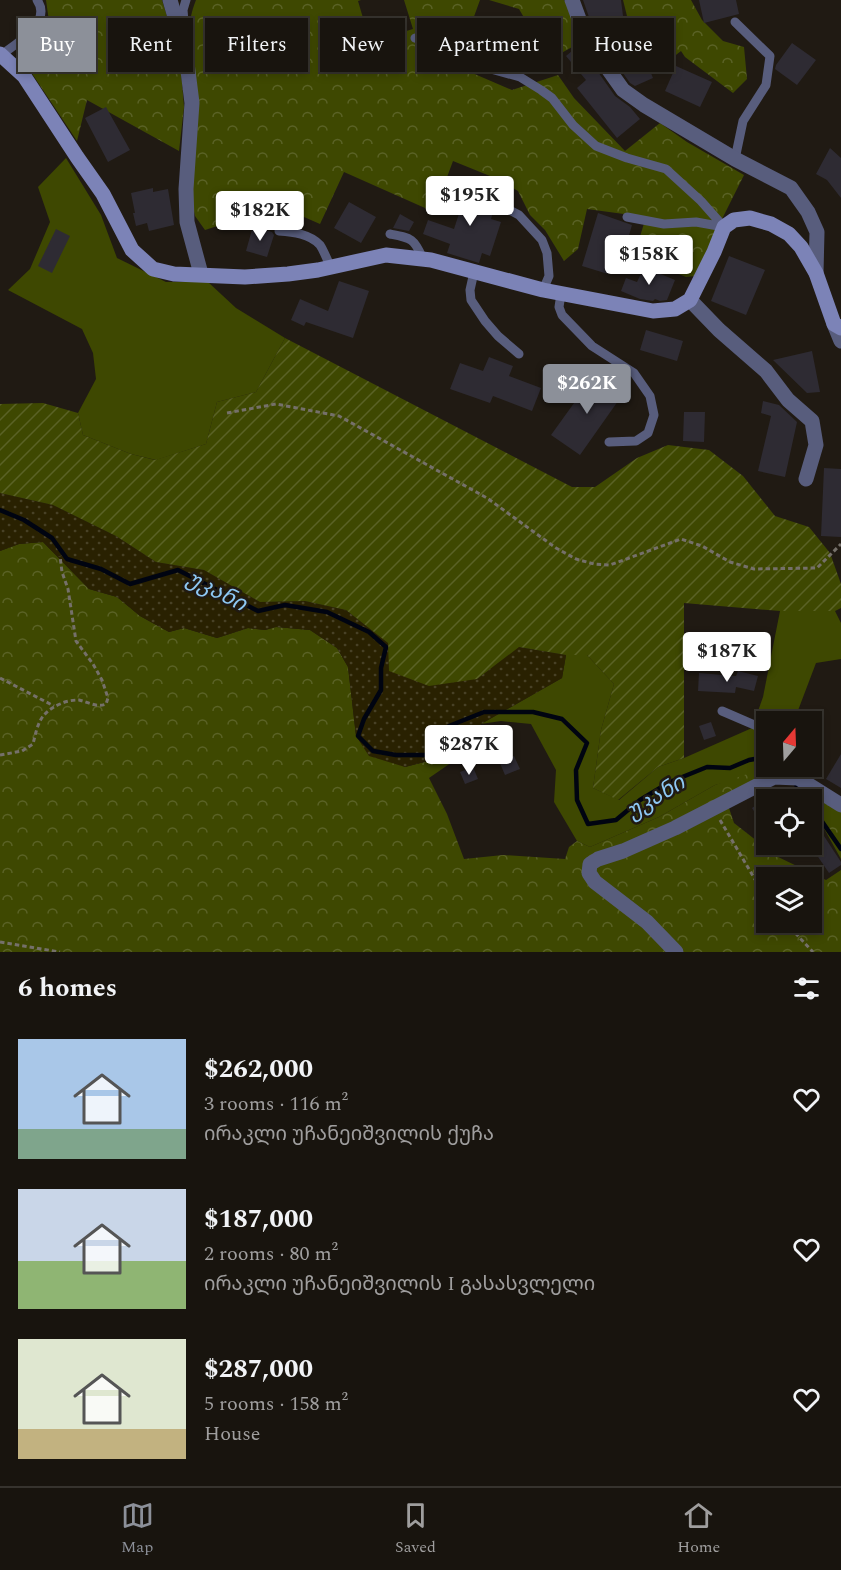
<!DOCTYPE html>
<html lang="en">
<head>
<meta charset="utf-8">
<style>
  :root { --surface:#18140e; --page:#211d17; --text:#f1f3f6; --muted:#9f9e9e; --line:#36332e; --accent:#8c9099 }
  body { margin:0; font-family:Spectral,"Noto Sans Georgian",serif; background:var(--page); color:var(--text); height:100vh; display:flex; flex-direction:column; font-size:22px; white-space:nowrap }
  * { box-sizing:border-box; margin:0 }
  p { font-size:20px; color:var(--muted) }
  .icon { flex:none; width:33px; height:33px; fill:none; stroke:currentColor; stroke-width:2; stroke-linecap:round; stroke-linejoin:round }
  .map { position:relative; height:952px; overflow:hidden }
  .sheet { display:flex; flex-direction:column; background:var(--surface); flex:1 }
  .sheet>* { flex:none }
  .hud { position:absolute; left:18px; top:18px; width:806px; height:54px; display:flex; gap:12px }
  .needle { width:39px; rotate:19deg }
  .controls { position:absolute; left:756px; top:711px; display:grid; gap:12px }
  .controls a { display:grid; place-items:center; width:66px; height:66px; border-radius:0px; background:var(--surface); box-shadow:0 3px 9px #0003,0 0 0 2px var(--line); font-size:30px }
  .price { position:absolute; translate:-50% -51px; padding:0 14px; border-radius:6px; background:#fff; color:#222; font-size:20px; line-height:39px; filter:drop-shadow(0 2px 3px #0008) }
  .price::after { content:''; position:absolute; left:50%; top:36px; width:18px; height:14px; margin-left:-9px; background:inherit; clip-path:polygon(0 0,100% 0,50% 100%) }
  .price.current { background:var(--accent); color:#fff }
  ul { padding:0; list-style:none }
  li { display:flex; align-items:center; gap:18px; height:150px; padding:0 18px }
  li span { display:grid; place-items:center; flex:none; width:168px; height:120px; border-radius:0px; color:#555 }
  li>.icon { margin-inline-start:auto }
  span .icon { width:72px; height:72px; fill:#fffc; stroke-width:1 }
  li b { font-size:26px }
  h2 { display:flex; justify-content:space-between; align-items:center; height:72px; padding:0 18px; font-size:26px }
  .pill { padding:0 21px; border-radius:0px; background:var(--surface); box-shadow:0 3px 9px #0003,0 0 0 2px var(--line); font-size:21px; line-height:54px }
  .pill.current { background:var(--accent); color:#fff }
  .dock { display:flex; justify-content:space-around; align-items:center; height:84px; border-top:2px solid var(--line); background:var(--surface); font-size:16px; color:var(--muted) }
  .dock a { display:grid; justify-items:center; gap:3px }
  .dock .current { color:var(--accent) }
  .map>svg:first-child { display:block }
  .green { fill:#3e4801 }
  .forest { fill:url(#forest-crowns); fill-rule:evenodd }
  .sand { fill:url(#sand-dots) }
  .garden { fill:url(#garden-furrows) }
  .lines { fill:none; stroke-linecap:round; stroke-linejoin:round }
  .stream { stroke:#000411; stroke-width:4.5 }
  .building { fill:#2e2b33 }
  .path { stroke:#75706a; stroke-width:3; stroke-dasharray:4.5 3; stroke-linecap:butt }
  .lane { stroke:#585d7d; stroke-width:9 }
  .street { stroke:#585d7d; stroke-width:15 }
  .secondary { stroke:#7c83b7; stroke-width:15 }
  .labels { text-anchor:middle; stroke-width:5; stroke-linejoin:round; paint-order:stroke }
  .water-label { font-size:22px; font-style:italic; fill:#8ec8f4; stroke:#201a13 }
</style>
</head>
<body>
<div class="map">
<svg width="841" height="952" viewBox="0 0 841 952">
  <defs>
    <pattern id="forest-crowns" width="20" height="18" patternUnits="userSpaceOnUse" patternTransform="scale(1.5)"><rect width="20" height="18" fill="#3e4801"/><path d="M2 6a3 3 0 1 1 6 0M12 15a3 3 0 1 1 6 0" fill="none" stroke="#5a6226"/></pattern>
    <pattern id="sand-dots" width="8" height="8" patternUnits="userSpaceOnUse" patternTransform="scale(1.5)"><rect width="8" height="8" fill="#292101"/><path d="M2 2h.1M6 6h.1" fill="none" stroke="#484126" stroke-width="1.8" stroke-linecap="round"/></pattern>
    <pattern id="garden-furrows" width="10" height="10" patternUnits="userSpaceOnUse" patternTransform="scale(1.5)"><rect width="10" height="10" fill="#3e4801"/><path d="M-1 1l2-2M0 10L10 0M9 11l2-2" fill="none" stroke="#5a6226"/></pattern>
  </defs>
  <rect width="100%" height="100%" fill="#201a13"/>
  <path class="green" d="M66,158L101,215L117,258L166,282H208L236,308L285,338L256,392L217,402L206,444L156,460L131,454L83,435L78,413L96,379L93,353L82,329L8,290L30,269L50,222L38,187Z
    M780,611H835L841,623V659L816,663L794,721L766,722V766L777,767L776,770L715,785L659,817L590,847L577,841L554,802L556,770L531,724L501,721L481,724L562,678L566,655H587L614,684L601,730L593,788L619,800L658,767L684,758L752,728L763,697Z"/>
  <path class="forest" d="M46,0H162L180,59L184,107L179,151L87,100L77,141L31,72L49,53L52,43Z
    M196,0H361L358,1L370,42L413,29L404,0H480L456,66L512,90L558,75L574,98L625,151L660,123L687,142L744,175L715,233L695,276L686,277L634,256L646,217L587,209L578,249L564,261L545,230L530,215L518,191L495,178L453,161L434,212L344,172L320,224L279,206L205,230L195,216L190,192L191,53C189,32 188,20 196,0Z
    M489,0H564L588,38L549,60L519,9Z
    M623,0H691L702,20L723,41L744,47L747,79L733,93L685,57L681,51L658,69L632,36Z
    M43,542L89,589L117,597L140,616L169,632L184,628L217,638L248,628L265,630L276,627L310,630L337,648L348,667L356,736L405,767L440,758L481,724L471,749L429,778L447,814L464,859L503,855L565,859L569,847L577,841L590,847L659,817L715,785L759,770H776L728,805L734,823L776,856L826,880L841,870V952H0V551L19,544ZM766,878H812V922H766Z
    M823,797L841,800V859L812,807V801Z"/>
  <path class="sand" d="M0,493L53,505L116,536L156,562L204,570L260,602L305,601L346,610L388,643L477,679L518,647L566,655L562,678L481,724L440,758L405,767L369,756L356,736L348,667L337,648L310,630L276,627L265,630L248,628L217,638L184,628L169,632L140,616L117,597L89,589L43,542L19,544L0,551Z"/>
  <path class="garden" d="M285,338L572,487H595L637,458L668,445L709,450L743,476L775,516L809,527L830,553L841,584V608L835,611H780L684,603V758L658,767L618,800L593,788L601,730L614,684L587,655H566L519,647L477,679L429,686L389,671L388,643L346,610L305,601L260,602L204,570L156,562L116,536L53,505L0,493V404L43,403L78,413L83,435L131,454L155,460L206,444L217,402L256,392Z"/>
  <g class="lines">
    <path class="stream" d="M0,510L24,520L52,538L67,559L101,569L130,584L178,570L258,611L285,605L327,612L369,632L386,647L381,668V690L364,719L358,736L373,751L396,755H429L449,726L484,712H533L562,719L587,743L576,770L577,800L588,824L616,820L640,800L670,782L707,767L730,768L749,760L766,757
      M795,783L806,800
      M812,807L841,849"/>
  </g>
  <path class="building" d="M583,0H621L623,16L636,65L646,61L653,78L635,86L630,83L594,32L611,18L590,20Z
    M699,0H736L739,14L704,23Z
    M496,17L522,20L518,48L510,67L483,59L493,37Z
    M792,43L816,60L797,85L775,69L776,65Z
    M579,45L615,96L630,107L640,119L617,138L577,88L586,80L566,56Z
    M676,66L712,82L700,107L665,91Z
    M106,107L130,150L108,162L85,118Z
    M830,148L841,158V198L827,180L816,174Z
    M475,186L499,194L497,197L492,201L491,205L494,209L491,219L501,222L490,256L482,253L479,263L447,253L450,244L423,234L428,220L454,229L466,192L473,194Z
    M153,188V192L168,189L174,225L149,231L147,223L136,226L133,213H135L131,193Z
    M349,202L376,217L361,243L334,228Z
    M598,213L632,225L625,249L616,247L608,274L582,266Z
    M400,214L414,222L409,231L393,228Z
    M253,226L272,232L274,235L267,257L246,251Z
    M56,229L70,236L52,273L38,266Z
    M729,256L765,270L746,315L711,301Z
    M644,267L675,280L667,300L660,301L655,299L653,301L640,299L621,291L626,278L637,282Z
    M339,281L369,291L353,338L306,322L304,326L291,320L300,299L328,311Z
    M646,330L683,341L677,361L640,350Z
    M812,351L820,392L807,393L773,360Z
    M489,357L513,366L509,376L541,388L532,411L493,396L490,403L450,389L460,363L483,371Z
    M595,374L623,394L580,455L551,435Z
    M763,401L779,405L797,422L785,477L758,471L771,416L761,413Z
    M684,412H705L704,442L683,441Z
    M824,468L841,469V537L821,536Z
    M738,671L758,676L754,691L736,687L735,693L698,691L699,673L736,676Z
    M711,722L716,736L704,740L699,726Z
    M841,754V788L826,779Z
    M514,756L520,769L505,775L499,761Z
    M473,767L478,779L465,784L460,772Z
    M766,798V830L752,808Z
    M824,836L841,862V865L829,873L810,845Z"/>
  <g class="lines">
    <path class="path" d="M227,413L276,404L339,416L487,498L556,548L576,559L594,564L610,565L681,539L702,546L730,562L754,569L817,568L841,544
      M0,678L54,706
      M0,755L22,751L33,744C38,723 40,713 60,704C66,701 73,700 79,700C88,702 97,708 106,704L108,698L102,680L93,664L76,641L68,589L62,572L60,556
      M720,820L766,898
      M785,922L813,952
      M0,942L60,952"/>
    <path class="lane" d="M185,33L183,10L186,0
      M415,38L434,45L452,48L473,64L520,77L541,90L552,98L573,125L596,146L627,158L666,169L701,201L724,227
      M1,55C16,44 53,22 37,0
      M735,159L743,121L766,85L770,56L735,22
      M498,204L519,215L542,240L547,253L549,276L543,290
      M627,217L664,224L696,222L724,227
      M279,231C293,232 310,234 320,245C324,251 327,260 331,267
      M390,234C411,238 414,238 423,259
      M474,272L470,290L471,300L485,321L498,336L519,354
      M561,294L559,307L562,315L592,346L634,373L650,396L654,415L648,433L636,441L609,442
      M722,711L766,730"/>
    <path class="street" d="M170,0L186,55L192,103L186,189L187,222L201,274
      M572,0L586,38L623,90L644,105L735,159L791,188L808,212L817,232L816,273
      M690,300L719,330L766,371L788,400L812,421L816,445L806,479
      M834,324L841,341
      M676,952L647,922L595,882L589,873L590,864L598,859L623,851L675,828L774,777L798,778L841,805"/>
    <path class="secondary" d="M0,54L24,76L77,157L103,194L132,250L153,269L174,274L245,277L288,274L318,270L386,255L431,260L543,290L653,311L675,309L690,300L714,252L724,227L734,220L750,218L771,224L789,234L801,247L816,273L834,324L841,328"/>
  </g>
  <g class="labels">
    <g class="water-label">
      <text transform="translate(217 590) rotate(27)" y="8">უკანი</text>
      <text transform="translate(655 796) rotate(-31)" y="8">უკანი</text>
    </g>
  </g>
</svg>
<div class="controls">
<a><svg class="needle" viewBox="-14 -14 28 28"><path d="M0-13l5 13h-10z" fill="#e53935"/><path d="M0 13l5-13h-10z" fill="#9f9e9e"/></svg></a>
<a><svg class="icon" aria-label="locate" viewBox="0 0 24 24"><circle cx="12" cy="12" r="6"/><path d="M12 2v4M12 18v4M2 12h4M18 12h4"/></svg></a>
<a><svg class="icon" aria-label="layers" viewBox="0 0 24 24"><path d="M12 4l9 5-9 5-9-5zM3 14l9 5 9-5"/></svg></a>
</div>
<b class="price" style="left:470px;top:227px">$195K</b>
<b class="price" style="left:260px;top:242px">$182K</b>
<b class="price" style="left:649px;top:286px">$158K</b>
<b class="price current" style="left:587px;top:415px">$262K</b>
<b class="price" style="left:727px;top:683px">$187K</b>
<b class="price" style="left:469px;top:776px">$287K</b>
<div class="hud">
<a class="pill current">Buy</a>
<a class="pill">Rent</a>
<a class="pill">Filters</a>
<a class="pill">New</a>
<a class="pill">Apartment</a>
<a class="pill">House</a>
</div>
</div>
<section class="sheet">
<h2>6 homes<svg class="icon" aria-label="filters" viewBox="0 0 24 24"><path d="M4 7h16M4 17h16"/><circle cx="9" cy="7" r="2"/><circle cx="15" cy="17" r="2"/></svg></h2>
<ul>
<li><span style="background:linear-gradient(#a9c7e8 75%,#7fa58c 0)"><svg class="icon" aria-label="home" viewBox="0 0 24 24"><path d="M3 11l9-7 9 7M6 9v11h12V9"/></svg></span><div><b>$262,000</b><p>3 rooms · 116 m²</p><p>ირაკლი უჩანეიშვილის ქუჩა</p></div><svg class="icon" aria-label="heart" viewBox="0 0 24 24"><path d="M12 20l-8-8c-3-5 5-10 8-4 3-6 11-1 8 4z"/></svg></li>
<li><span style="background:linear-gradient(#c9d6e8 60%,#8fb573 0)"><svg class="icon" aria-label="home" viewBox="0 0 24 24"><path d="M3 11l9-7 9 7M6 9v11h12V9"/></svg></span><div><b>$187,000</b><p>2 rooms · 80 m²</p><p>ირაკლი უჩანეიშვილის I გასასვლელი</p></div><svg class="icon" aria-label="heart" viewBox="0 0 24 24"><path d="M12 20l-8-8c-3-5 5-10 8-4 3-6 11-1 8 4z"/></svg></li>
<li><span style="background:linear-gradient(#dfe7d0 75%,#c2b280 0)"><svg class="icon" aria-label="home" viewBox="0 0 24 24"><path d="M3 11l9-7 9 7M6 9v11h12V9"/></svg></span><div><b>$287,000</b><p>5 rooms · 158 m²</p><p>House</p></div><svg class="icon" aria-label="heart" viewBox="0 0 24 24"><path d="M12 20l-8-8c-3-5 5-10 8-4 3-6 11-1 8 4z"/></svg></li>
</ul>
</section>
<nav class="dock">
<a class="current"><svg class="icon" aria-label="map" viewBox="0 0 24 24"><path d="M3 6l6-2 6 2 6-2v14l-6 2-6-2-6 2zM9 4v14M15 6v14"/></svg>Map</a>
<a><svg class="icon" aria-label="saved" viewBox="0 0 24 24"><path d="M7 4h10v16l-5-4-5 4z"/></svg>Saved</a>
<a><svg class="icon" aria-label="home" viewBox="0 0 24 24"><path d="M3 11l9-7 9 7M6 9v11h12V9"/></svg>Home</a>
</nav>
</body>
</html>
